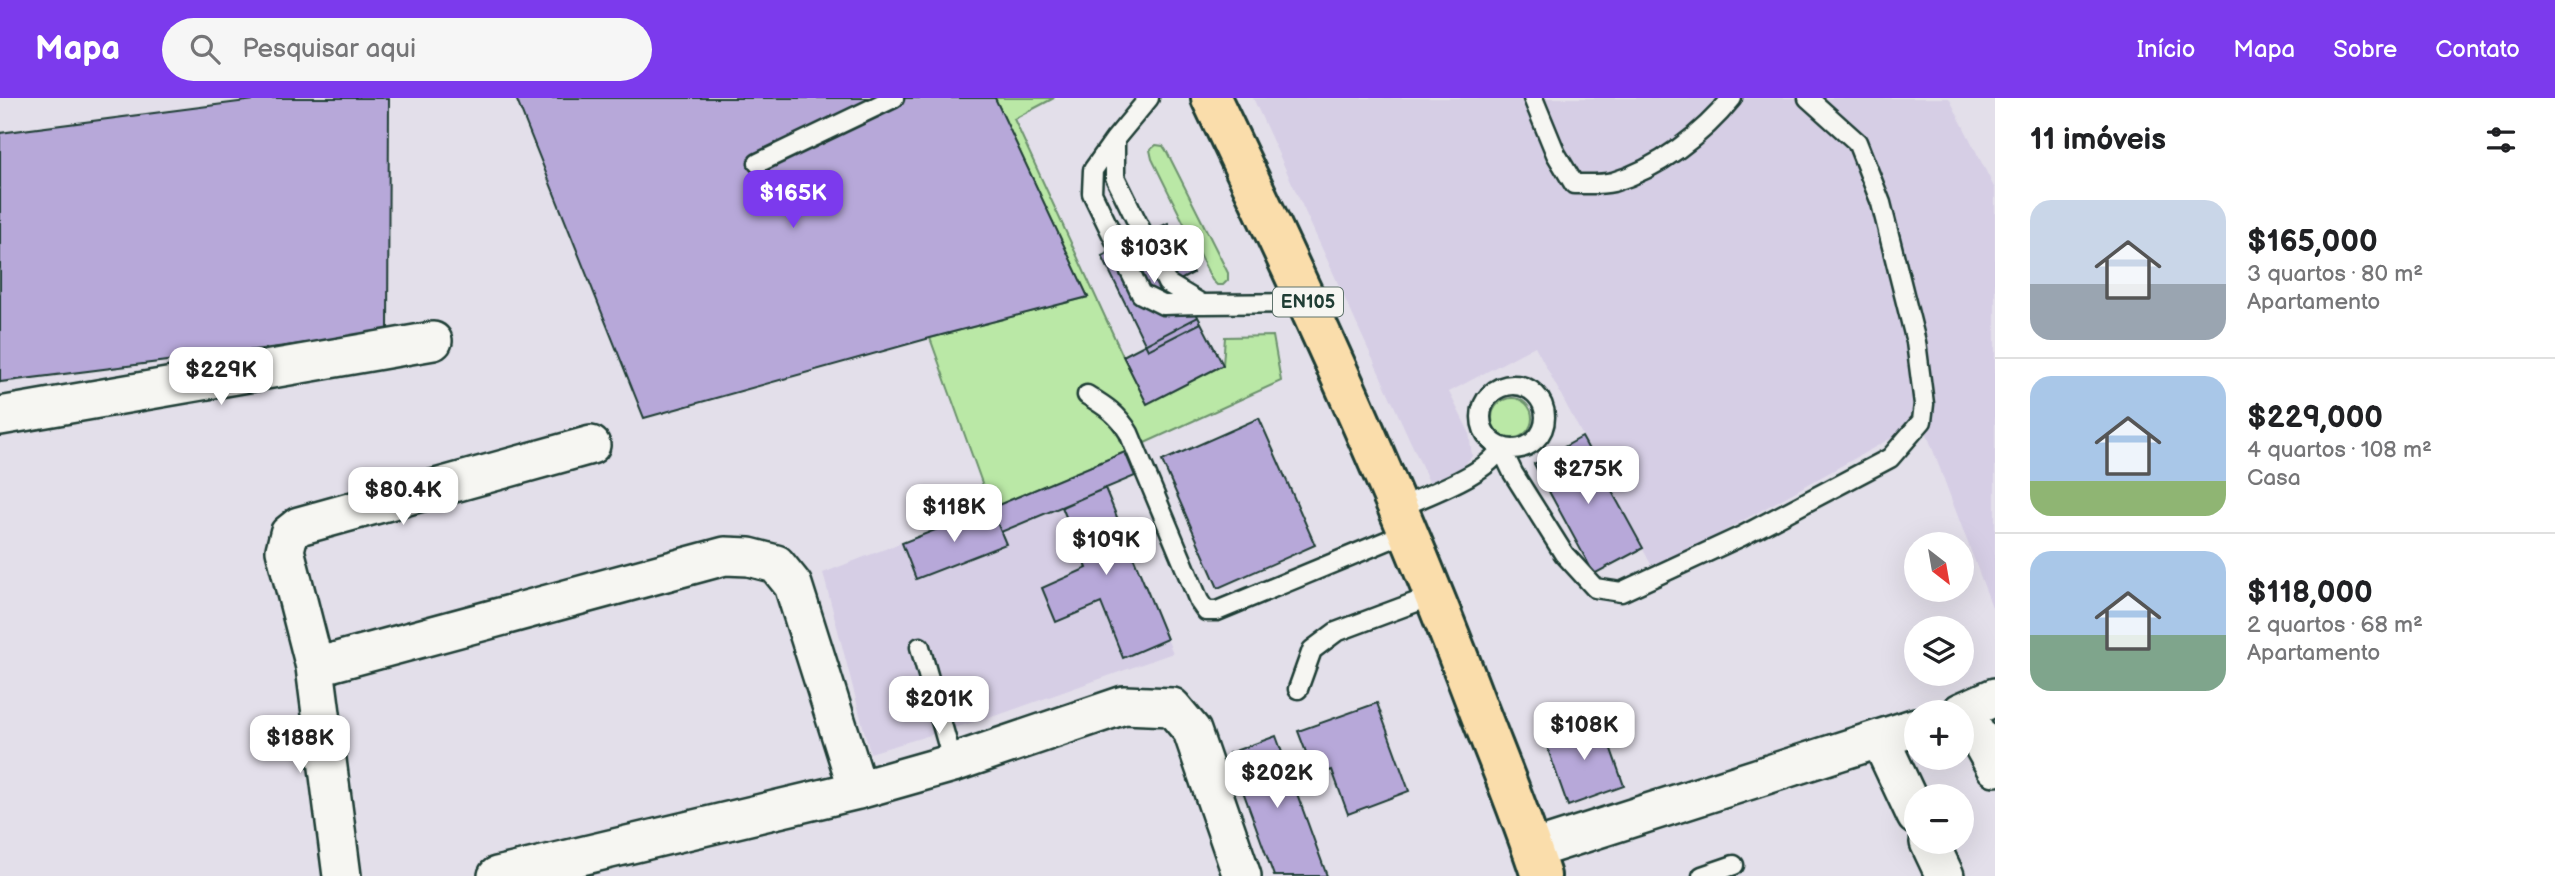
<!DOCTYPE html>
<html lang="pt">
<head>
<meta charset="utf-8">
<style>
  :root { --surface:#fff; --page:#f6f6f6; --text:#202124; --muted:#757577; --line:#e0e0e0; --accent:#7c3aed }
  body { margin:0; font-family:"Balsamiq Sans",sans-serif; background:var(--page); color:var(--text); height:100vh; display:flex; flex-direction:column; font-size:26px; white-space:nowrap }
  * { box-sizing:border-box; margin:0 }
  p { font-size:23px; color:var(--muted) }
  .icon { flex:none; width:38px; height:38px; fill:none; stroke:currentColor; stroke-width:2; stroke-linecap:round; stroke-linejoin:round }
  .map { position:relative; flex:1; overflow:hidden }
  .sheet { display:flex; flex-direction:column; background:var(--surface); width:560px }
  .sheet>* { flex:none }
  .needle { width:46px; rotate:149deg }
  .fabs { position:absolute; left:1904px; top:434px; display:grid; gap:14px }
  .fabs a { display:grid; place-items:center; width:70px; height:70px; border-radius:50%; background:var(--surface); box-shadow:0 7px 28px #0002; font-size:35px }
  .price { position:absolute; translate:-50% -60px; padding:0 16px; border-radius:14px; background:#fff; color:#222; font-size:23px; line-height:46px; filter:drop-shadow(0 2px 4px #0008) }
  .price::after { content:''; position:absolute; left:50%; top:42px; width:21px; height:16px; margin-left:-10px; background:inherit; clip-path:polygon(0 0,100% 0,50% 100%) }
  .price.on { background:var(--accent); color:#fff }
  ul { padding:0; list-style:none }
  li { display:flex; align-items:center; gap:21px; height:175px; padding:0 35px }
  li+li { border-top:2px solid var(--line) }
  li span { display:grid; place-items:center; flex:none; width:196px; height:140px; border-radius:21px; color:#555 }
  li>.icon { margin-inline-start:auto }
  span .icon { width:84px; height:84px; fill:#fffc; stroke-width:1 }
  li b { font-size:30px }
  h2 { display:flex; justify-content:space-between; align-items:center; height:84px; padding:0 35px; font-size:30px }
  header { display:flex; align-items:center; gap:42px; box-sizing:border-box; height:98px; padding:0 35px; background:var(--accent); color:#fff }
  header strong { font-size:33px }
  nav { display:flex; gap:38px; margin-inline-start:auto; font-size:24px }
  .search { width:490px; height:63px; background:var(--page); display:flex; align-items:center; gap:18px; box-sizing:border-box; padding:0 24px; border-radius:38px; color:var(--muted); font-size:26px }
  main { display:flex; flex:1; min-height:0 }
  .map>svg:first-child { display:block }
  .built { fill:#d6cee5 }
  .green { fill:#bae8a6; stroke:#6c926d; stroke-width:2 }
  .building { fill:#b7a8d9; stroke:#1f3d34; stroke-width:2 }
  .lines { fill:none; stroke-linecap:round; stroke-linejoin:round }
  .service-casing { stroke:#1f3d34; stroke-width:23 }
  .minor-casing { stroke:#1f3d34; stroke-width:42 }
  .primary-casing { stroke:#1f3d34; stroke-width:44 }
  .service { stroke:#f6f6f2; stroke-width:18 }
  .minor { stroke:#f6f6f2; stroke-width:37 }
  .primary { stroke:#faddab; stroke-width:38 }
  .labels { text-anchor:middle; stroke-width:7; stroke-linejoin:round; paint-order:stroke }
  .shield { fill:#f6f6f2; stroke:#60746d; stroke-width:2 }
  .shield-label { font-size:18px; font-weight:bold; fill:#1f3d34 }
</style>
</head>
<body>
<header>
<strong>Mapa</strong>
<div class="search"><svg class="icon" aria-label="search" viewBox="0 0 24 24"><circle cx="10" cy="10" r="6"/><path d="M15 15l6 6"/></svg>Pesquisar aqui</div>
<nav><a>Início</a><a>Mapa</a><a>Sobre</a><a>Contato</a></nav>
</header>
<main>
<div class="map">
<svg width="1995" height="778" viewBox="0 0 1995 778">
  <rect width="100%" height="100%" fill="#e3dfea"/>
  <filter id="ink" filterUnits="userSpaceOnUse"><feTurbulence type="fractalNoise" baseFrequency=".0143" numOctaves="2"/><feDisplacementMap in="SourceGraphic" scale="14" xChannelSelector="R" yChannelSelector="G"/><feConvolveMatrix kernelMatrix="1 2 1 2 8 2 1 2 1" color-interpolation-filters="sRGB"/></filter>
  <g filter="url(#ink)">
    <path class="built" d="M1253,0H1949L1995,91V509H1992L1922,323L1654,472L1535,248L1449,294L1469,334L1472,358L1463,369L1430,386Z
      M1125,354L1135,378L1105,391L1173,555L1001,616L870,655L823,475L991,410Z"/>
    <path class="green" d="M995,0H1054L1014,21L1123,258L1147,306L1223,267L1225,239L1273,238L1281,283L1125,354L991,410L930,240L1088,199Z
      M1156,47L1163,48L1167,54L1228,175V182L1223,187H1217L1212,182L1152,61L1150,52Z
      M1492 320a20 20 0 1 1 40 0a20 20 0 1 1-40 0Z"/>
    <path class="building" d="M269,0H389L388,235L0,284V35Z
      M516,0H995L1088,199L930,240L644,320Z
      M1168,125L1193,175L1180,182L1201,225L1148,252L1102,158Z
      M1198,219L1223,267L1147,306L1123,258Z
      M1259,320L1315,447L1218,490L1162,363Z
      M1582,339L1643,450L1594,476L1534,366Z
      M1125,354L1135,378L1001,434L991,410Z
      M1105,390L1167,541L1123,560L1101,505L1056,524L1042,490L1087,470L1062,409Z
      M991,410L1006,446L916,481L902,445Z
      M1377,605L1409,693L1348,716L1332,672L1315,678L1298,633Z
      M1600,620L1624,688L1568,708L1544,640Z
      M1276,638L1327,778H1274L1229,655Z"/>
    <g class="lines">
      <g class="service-casing">
        <path id="service" d="M1149,0L1115,41V79L1167,185L1202,206L1308,205
          M1533,0L1556,56L1574,86C1586,86 1601,87 1613,84C1658,71 1703,36 1732,0
          M1115,41L1093,72L1092,95L1141,196L1163,207L1199,206
          M758,65L894,0
          M1481 319a32 32 0 1 1 64 0a32 32 0 1 1-64 0Z
          M1087,297C1105,308 1118,316 1129,335L1199,503L1206,513H1217L1408,434
          M1399,410C1428,396 1486,377 1501,350L1513,375L1564,456L1595,490L1621,494L1742,438L1890,360L1922,323L1924,306L1916,244L1881,105L1857,44L1808,0
          M920,549L953,665
          M1298,591L1312,552L1336,534L1435,497
          M1702,778L1734,767"/>
      </g>
      <g class="minor-casing">
        <path id="minor" d="M0,318L433,243
          M315,569L725,458L749,459L776,466L793,487L858,692
          M1964,613L1995,669
          M1961,614L1995,599
          M1880,641L1916,718
          M1929,744L1945,778
          M1532,752L1916,629
          M342,778L315,569L285,452L289,436L299,428L591,347
          M497,778L858,692L953,665L1124,607L1172,609L1192,633L1242,778"/>
      </g>
      <g class="primary-casing">
        <path id="primary" d="M1211,0C1306,199 1398,398 1476,605C1498,662 1522,719 1541,778"/>
      </g>
      <use href="#service" class="service"/>
      <use href="#minor" class="minor"/>
      <use href="#primary" class="primary"/>
    </g>
  </g>
  <g class="labels">
    <rect class="shield" x="1273" y="189.5" width="70" height="29" rx="5"/>
    <g class="shield-label">
      <text x="1308" y="210">EN105</text>
    </g>
  </g>
</svg>
<div class="fabs">
<a><svg class="needle" viewBox="-14 -14 28 28"><path d="M0-13l5 13h-10z" fill="#e53935"/><path d="M0 13l5-13h-10z" fill="#757577"/></svg></a>
<a><svg class="icon" aria-label="layers" viewBox="0 0 24 24"><path d="M12 4l9 5-9 5-9-5zM3 14l9 5 9-5"/></svg></a>
<a>+</a>
<a>−</a>
</div>
<b class="price on" style="left:793px;top:132px">$165K</b>
<b class="price" style="left:1154px;top:187px">$103K</b>
<b class="price" style="left:221px;top:309px">$229K</b>
<b class="price" style="left:1588px;top:408px">$275K</b>
<b class="price" style="left:403px;top:429px">$80.4K</b>
<b class="price" style="left:954px;top:446px">$118K</b>
<b class="price" style="left:1106px;top:479px">$109K</b>
<b class="price" style="left:939px;top:638px">$201K</b>
<b class="price" style="left:1584px;top:664px">$108K</b>
<b class="price" style="left:300px;top:677px">$188K</b>
<b class="price" style="left:1277px;top:712px">$202K</b>
</div>
<section class="sheet">
<h2>11 imóveis<svg class="icon" aria-label="filters" viewBox="0 0 24 24"><path d="M4 7h16M4 17h16"/><circle cx="9" cy="7" r="2"/><circle cx="15" cy="17" r="2"/></svg></h2>
<ul>
<li><span style="background:linear-gradient(#c9d6e8 60%,#9aa5b1 0)"><svg class="icon" aria-label="home" viewBox="0 0 24 24"><path d="M3 11l9-7 9 7M6 9v11h12V9"/></svg></span><div><b>$165,000</b><p>3 quartos · 80 m²</p><p>Apartamento</p></div></li>
<li><span style="background:linear-gradient(#a9c7e8 75%,#8fb573 0)"><svg class="icon" aria-label="home" viewBox="0 0 24 24"><path d="M3 11l9-7 9 7M6 9v11h12V9"/></svg></span><div><b>$229,000</b><p>4 quartos · 108 m²</p><p>Casa</p></div></li>
<li><span style="background:linear-gradient(#a9c7e8 60%,#7fa58c 0)"><svg class="icon" aria-label="home" viewBox="0 0 24 24"><path d="M3 11l9-7 9 7M6 9v11h12V9"/></svg></span><div><b>$118,000</b><p>2 quartos · 68 m²</p><p>Apartamento</p></div></li>
</ul>
</section>
</main>
</body>
</html>
